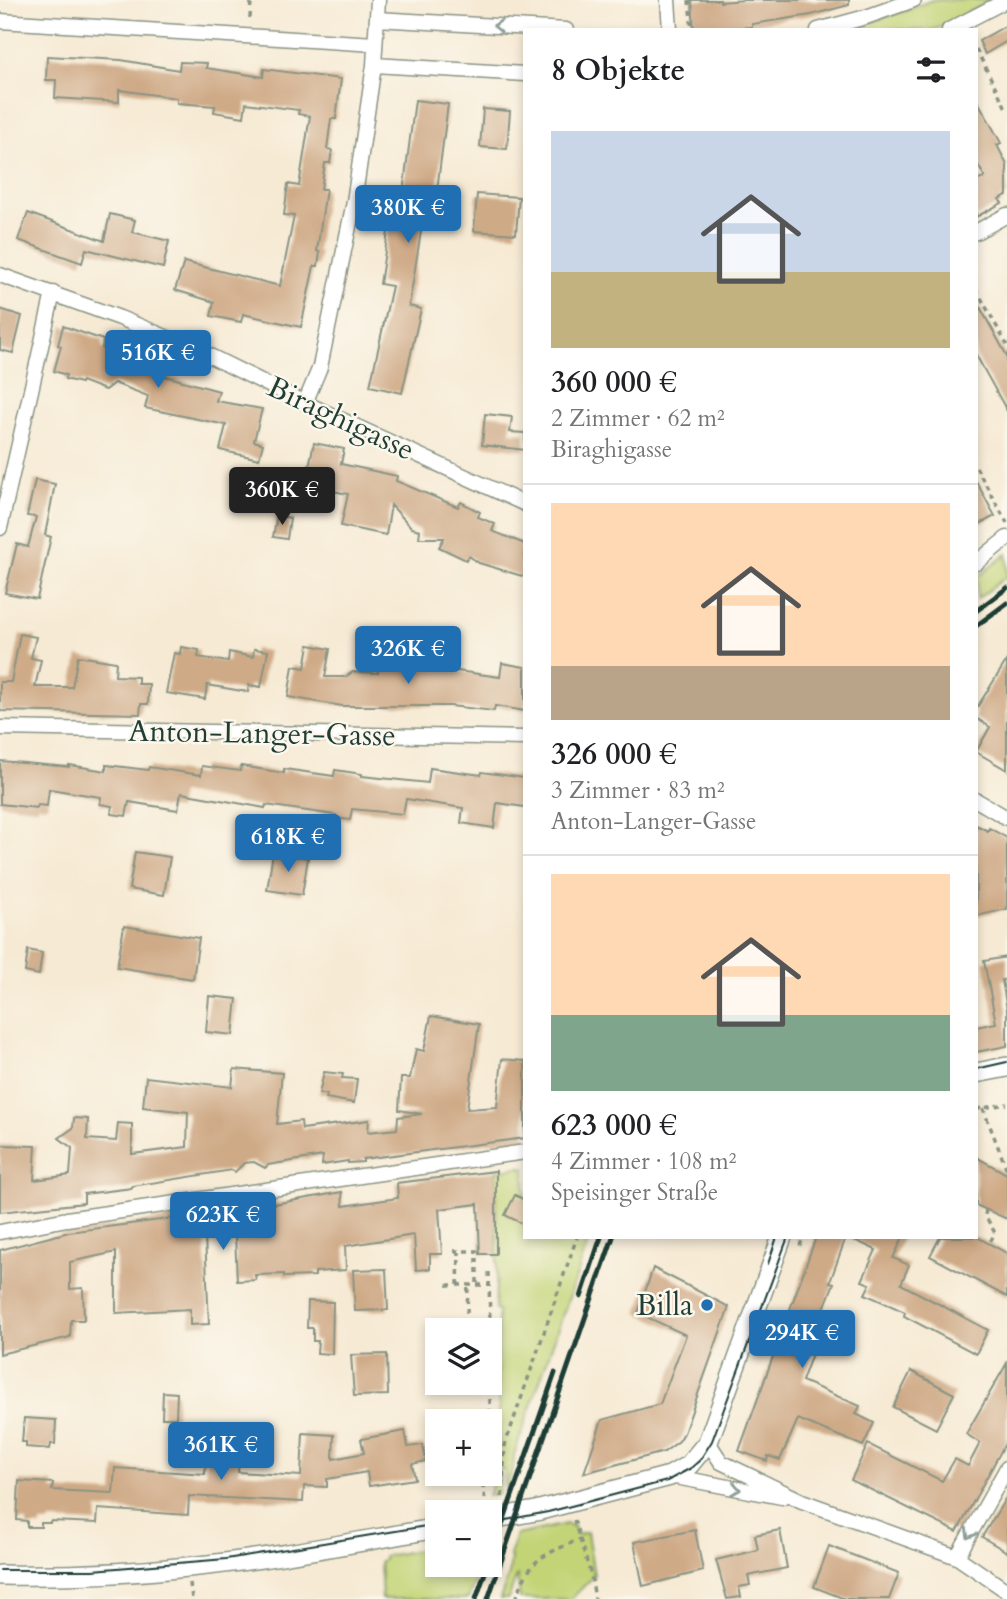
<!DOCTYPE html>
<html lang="de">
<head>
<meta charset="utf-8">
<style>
  :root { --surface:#fff; --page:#f2f2f2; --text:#202124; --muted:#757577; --line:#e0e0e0; --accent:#1f6fb2 }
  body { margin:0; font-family:Cardo,serif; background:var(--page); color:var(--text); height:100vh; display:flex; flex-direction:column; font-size:26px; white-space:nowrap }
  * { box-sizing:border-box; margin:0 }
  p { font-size:23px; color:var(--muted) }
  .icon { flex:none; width:38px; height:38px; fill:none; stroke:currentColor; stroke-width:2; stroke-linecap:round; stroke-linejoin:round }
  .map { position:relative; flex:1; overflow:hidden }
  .details { position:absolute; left:523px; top:28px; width:455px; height:1211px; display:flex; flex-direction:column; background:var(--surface); border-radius:0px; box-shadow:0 4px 10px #0003 }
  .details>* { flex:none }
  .controls { position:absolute; left:425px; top:1318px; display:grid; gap:14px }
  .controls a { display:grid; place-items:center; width:77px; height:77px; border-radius:0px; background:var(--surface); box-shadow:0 4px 10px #0003; font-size:35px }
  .price { position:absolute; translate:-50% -60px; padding:0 16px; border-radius:7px; background:var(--accent); color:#fff; font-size:23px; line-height:46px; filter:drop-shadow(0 2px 4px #0008) }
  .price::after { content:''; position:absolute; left:50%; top:42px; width:21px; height:16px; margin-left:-10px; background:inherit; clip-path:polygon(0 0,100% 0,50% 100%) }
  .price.selected { background:#222; color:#fff }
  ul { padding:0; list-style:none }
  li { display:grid; align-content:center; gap:14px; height:371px; padding:0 28px }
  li+li { border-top:2px solid var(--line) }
  li span { display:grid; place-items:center; height:217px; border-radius:0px; color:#555 }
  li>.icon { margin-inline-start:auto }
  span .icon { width:126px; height:126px; fill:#fffc; stroke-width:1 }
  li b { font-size:30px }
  h2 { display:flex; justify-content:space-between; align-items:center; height:84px; padding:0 28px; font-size:30px }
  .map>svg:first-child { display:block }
  .green { fill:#c3d477; stroke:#718856; stroke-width:2 }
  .building { fill:#cfaa87 }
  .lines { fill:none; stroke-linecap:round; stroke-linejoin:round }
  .street-casing { stroke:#8a9484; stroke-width:17 }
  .secondary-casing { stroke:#8a9484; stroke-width:22 }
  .path { stroke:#8a9484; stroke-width:3.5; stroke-dasharray:5 5; stroke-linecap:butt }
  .street { stroke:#fff; stroke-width:14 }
  .secondary { stroke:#fff; stroke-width:19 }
  .tram { stroke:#1f3d34; stroke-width:2 }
  .rail { stroke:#1f3d34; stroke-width:5 }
  .oneway { stroke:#8f9e9a }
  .poi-dot { fill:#1f6fb2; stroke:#fbf7ec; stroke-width:2.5 }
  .labels { text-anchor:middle; stroke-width:5; stroke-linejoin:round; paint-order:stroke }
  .street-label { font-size:30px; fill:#1f3d34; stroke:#fbf7ec }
  .poi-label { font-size:30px; fill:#1f3d34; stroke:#fbf7ec; text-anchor:end }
</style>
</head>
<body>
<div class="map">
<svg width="1007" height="1599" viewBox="0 0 1007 1599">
  <rect width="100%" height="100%" fill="#fbf7ec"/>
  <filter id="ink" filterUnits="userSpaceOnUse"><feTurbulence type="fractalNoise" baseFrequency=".0143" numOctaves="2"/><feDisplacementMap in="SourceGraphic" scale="14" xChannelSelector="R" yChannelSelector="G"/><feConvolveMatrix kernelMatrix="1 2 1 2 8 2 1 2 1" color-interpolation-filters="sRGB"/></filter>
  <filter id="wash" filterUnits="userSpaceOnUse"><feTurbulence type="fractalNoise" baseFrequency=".00686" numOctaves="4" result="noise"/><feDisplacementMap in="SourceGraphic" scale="28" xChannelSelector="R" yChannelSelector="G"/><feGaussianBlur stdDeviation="1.57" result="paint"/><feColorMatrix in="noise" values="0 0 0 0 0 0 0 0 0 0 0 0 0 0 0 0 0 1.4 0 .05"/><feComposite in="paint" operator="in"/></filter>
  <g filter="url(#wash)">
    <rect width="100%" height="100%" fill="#f6ead4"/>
    <path class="green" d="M932,0H993L934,30H846L905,11Z
      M1007,554V576L977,599V577Z
      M519,1167L525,1168V1237H590L514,1455L513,1469L506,1490L505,1491V1470H500L499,1494L488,1495L497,1474L499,1445L498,1311L495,1310L497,1266L496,1171Z
      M566,1524L574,1526L577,1535L587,1532L594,1576L571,1599H520L517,1575L508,1599H500L509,1574L511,1556L509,1555L516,1535Z
      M437,1547L438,1564L481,1565L468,1599H382L380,1561L384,1560V1556Z"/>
    <g id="blocks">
      <path class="building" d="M692,0H720V2L745,0H849V5L811,15L752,24V27L694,30Z
        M1007,25V41L985,54L979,41Z
        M47,56L121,60L179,70L180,62L207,63L206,68L263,77L264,69L341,79L336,119H331L327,149L332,150L330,163H325L321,189H326L317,251L320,252L318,266H314L301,327L243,314L241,322L211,316L214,302L175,290L184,262L280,286L294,216L284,215L288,184L299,186L310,116L298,114L299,110L246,103L244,117L214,112L215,106L177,103V98L119,90V102L55,98L56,80H46Z
        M976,98L1001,143L997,145L1007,165V195L999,199L1002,203L976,217V181L985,177L976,162Z
        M415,100L448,104L437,190L428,188L409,306L421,309L402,393L370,386L392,286L380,284L393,199L402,200Z
        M483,109L510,111L507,149L480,147Z
        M477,194L519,197L516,234L474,231Z
        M28,213L104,241L110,214L135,220L132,232L169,241L163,268L86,249L82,263L18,240Z
        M976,300L1007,356V411L976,355Z
        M0,309L22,316L13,353L0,350Z
        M63,326L103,340L102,348L134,361L132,367L219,391L216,401L262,409L254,441L263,444L259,459L220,450L226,425L145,408L148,396L114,383L105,390L82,381L81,383L65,379L66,375L54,371L61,346L58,345Z
        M485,414L512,417L510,432L525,433V450L482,445Z
        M314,443L344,449L341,464L397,476L396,481L458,507L461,502L480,512L478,517L495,524L492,531L525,544V577L479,563L469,556L466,560L439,547L444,538H419L420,530L412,528L391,505L386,535L341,526L348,494L313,487L317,468L309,466Z
        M35,480L55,484L45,535L51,537L37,599L5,593L17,544L28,547L36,517L27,516Z
        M976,481L995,516L976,526Z
        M277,515L290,518L287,539L273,537Z
        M20,634L36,637L31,658L41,660L35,687H72L78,656L116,662L115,676L138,677V684H149L148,704H141L140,714L0,711V682H11Z
        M309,645L330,649L325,677H345L353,672L378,673V667H417L432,661L450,666V670L500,677L502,663L525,667V711L495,706L494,711L450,706H342L288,697L293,666L305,668Z
        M181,647L199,650L198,657L228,662L229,652L253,657L254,649L268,651L261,687L249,685L248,692L207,685L205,699L166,693L174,653L180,654Z
        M1007,660V770L976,752L990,727L976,718V709Z
        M0,761L69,767V765L106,771V765L148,770L149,767L201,775L202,766L240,771L241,766L284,773V769L334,776L335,770L362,774V776L428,783L430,768L481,775L482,772L525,778V807L497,803L494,828L461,823L463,808L406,799L403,814L352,809L350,820L335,818L336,815L266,805L265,808L181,793L178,810L129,802L126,816L111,814L112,806L100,804L101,797L49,789L47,806L37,805V808L0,804Z
        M976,825L988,831L989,828L1007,838V909L976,916Z
        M135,852L170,857L164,895L129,889Z
        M273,853L308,858L302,895L267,890Z
        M124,926L199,938L193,979L117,967Z
        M28,950L42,953L39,975L25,972Z
        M1007,957V979L1002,980L1007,1010V1046L976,1052V1027L996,1023L984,961Z
        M209,996L237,999L233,1035L206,1032Z
        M431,1016L479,1024L467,1109L497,1107L502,1059L525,1061V1138L363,1159V1162L348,1163V1161L322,1165L323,1156L268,1165L265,1168L254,1162L244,1163L235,1172L232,1170L132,1186V1188L84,1194V1203L0,1212V1145L36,1146L34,1180L70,1175L72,1148L59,1138L73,1128L74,1118L88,1119L87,1139L116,1141L118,1123L132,1124V1154L187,1147L188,1112L143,1107L146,1077L232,1087L234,1069L282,1073L277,1124L301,1121L302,1129L369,1120L368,1132L397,1129L398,1117L422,1114L399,1110L401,1078H410L416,1049L424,1051Z
        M324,1072L343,1074L342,1078L357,1079L354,1103L326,1098L327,1094H319Z
        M976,1157L1007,1174V1219L976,1205Z
        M496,1171V1254H480L478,1204L439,1209L442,1254H430V1269L416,1270L414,1235L345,1246L346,1270L315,1272V1276L284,1277V1274L255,1275L256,1280L237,1281L235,1235L205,1236L209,1324L190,1325V1309L116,1313V1252L70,1262V1289L83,1288L84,1320H71L70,1337L0,1354V1250L69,1232L251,1208L342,1192L343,1206L398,1198L397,1183Z
        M515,1195L525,1200V1225L505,1215Z
        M816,1237H846L830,1282L834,1283L820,1319L824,1321L802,1381L860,1406L856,1414L874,1423L863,1446L798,1419L780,1460L768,1456L767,1461L739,1451Z
        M848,1237H903L893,1258L909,1265L901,1284L988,1330L976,1354L904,1316L905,1312L865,1294L870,1284L862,1281L876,1250Z
        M940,1237H977L1007,1253V1297L930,1256Z
        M653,1268L729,1307L684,1433L679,1441L664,1452L584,1473L602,1420L660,1404L686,1335L638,1313Z
        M386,1269L388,1310L355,1311L353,1270Z
        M308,1301L333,1302L332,1354L317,1353L318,1341H313V1328H307Z
        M387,1354L388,1395L354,1396L351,1355Z
        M1007,1363V1440L957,1532L851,1480L868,1444L942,1481L955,1459L968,1466L980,1443L966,1434Z
        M911,1371L954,1394L936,1429L893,1407Z
        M163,1392L177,1393L176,1418H162Z
        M24,1418L56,1420L55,1444H51L50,1449L26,1447V1442H22Z
        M405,1431L408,1447L423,1445L426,1461L412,1464L415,1479L369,1486L367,1472L327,1479V1487L304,1486L303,1502L189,1496L188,1515L98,1509L97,1523L51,1521L50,1523H41V1527H27V1521L17,1520L19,1481L53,1483L52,1490L113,1493L115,1468L205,1474L207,1451L231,1452L230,1460H239L238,1472L301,1476L303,1433L334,1435L333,1459L364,1453L361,1439Z
        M1007,1496V1552L982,1537Z
        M695,1530L703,1571L643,1586L634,1542Z
        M780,1530L787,1568L748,1576L750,1585L739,1587L741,1597L727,1599L716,1560L758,1550L755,1535Z
        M829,1546L899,1573L889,1599H845L814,1587Z"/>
    </g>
  </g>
  <g filter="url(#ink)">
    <use href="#blocks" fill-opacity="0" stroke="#8a9484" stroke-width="2"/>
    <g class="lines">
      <g class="street-casing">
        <path id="street" d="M668,0L670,30
          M377,19L566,30
          M0,21L375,44
          M818,30L866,17L914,0
          M949,30L1007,0
          M374,65L525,74
          M976,232L1007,215
          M0,275L120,318L202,352L305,403L525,504
          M305,403L320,367L354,202L374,65L378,0
          M0,528L53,293
          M976,563L1007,538
          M0,728L525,738
          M976,800L1007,818
          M0,1232L67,1219L525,1152
          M708,1442L721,1462L802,1501L957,1557L1007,1591
          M670,1476L782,1497
          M957,1557L1007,1468"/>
      </g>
      <g class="secondary-casing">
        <path id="secondary" d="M976,1073L1007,1067
          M490,1519L536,1511L670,1476L689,1465L708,1442L782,1237
          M0,1575C63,1576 125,1574 188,1567C272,1559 355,1542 438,1528"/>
      </g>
      <path class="path" d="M689,0L692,30
        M250,18L251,0
        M976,49L1007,110
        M976,289L1007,345
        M976,467L1007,523
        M983,1108L1007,1170
        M976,1109L1007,1104
        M986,1210L985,1215L995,1233L990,1242
        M800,1246L803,1237
        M454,1251H477V1285
        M489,1272L490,1330
        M447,1285H489
        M458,1285L459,1252
        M467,1313L468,1285
        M490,1369V1441
        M481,1474L485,1500
        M502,1497L505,1445L577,1237
        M574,1520L591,1575L595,1599
        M190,1583L192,1599
        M516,1599C531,1556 541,1557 580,1539"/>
      <use href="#street" class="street"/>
      <use href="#secondary" class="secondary"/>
      <path class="tram" d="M976,1069L1007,1062
        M768,1264L777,1237
        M490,1523L548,1512L667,1481L691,1468L700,1460L712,1441L788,1237
        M0,1570H93L226,1559L438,1524"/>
      <path class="rail" d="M976,611L1007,588
        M976,626L1007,603
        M581,1297L601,1237
        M490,1559L555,1373
        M476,1599L488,1564
        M488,1599L613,1237"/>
    </g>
    <defs><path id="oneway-chevron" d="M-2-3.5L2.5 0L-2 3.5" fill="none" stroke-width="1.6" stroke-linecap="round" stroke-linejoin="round" transform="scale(1.75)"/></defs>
    <g class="oneway">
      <use href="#oneway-chevron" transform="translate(498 26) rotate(-177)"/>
      <use href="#oneway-chevron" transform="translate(736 1489) rotate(10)"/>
      <use href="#oneway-chevron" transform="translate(970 1534) rotate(119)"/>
    </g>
  </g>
  <circle class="poi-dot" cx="707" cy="1305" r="7"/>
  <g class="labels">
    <g class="street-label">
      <text transform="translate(341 418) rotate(25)" y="10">Biraghigasse</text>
      <text transform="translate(262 733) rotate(1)" y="10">Anton-Langer-Gasse</text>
    </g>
    <g class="poi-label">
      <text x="693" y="1315">Billa</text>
    </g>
  </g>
</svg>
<div class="controls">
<a><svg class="icon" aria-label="layers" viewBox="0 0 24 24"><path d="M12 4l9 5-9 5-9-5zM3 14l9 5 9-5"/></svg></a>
<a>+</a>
<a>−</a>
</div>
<b class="price" style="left:408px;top:245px">380K €</b>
<b class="price" style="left:158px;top:390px">516K €</b>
<b class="price selected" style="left:282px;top:527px">360K €</b>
<b class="price" style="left:408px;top:686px">326K €</b>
<b class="price" style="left:288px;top:874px">618K €</b>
<b class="price" style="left:223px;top:1252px">623K €</b>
<b class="price" style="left:802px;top:1370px">294K €</b>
<b class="price" style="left:221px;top:1482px">361K €</b>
<section class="details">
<h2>8 Objekte<svg class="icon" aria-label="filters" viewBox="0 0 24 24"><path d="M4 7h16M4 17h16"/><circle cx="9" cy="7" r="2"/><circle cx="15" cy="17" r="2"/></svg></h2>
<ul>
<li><span style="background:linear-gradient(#c9d6e8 65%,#c2b280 0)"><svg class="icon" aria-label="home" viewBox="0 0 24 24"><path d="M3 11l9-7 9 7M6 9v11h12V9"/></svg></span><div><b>360 000 €</b><p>2 Zimmer · 62 m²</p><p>Biraghigasse</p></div></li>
<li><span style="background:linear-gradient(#ffd9b3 75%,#b9a48a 0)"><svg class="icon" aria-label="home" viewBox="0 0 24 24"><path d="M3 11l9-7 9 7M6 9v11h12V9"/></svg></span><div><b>326 000 €</b><p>3 Zimmer · 83 m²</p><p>Anton-Langer-Gasse</p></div></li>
<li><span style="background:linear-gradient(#ffd9b3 65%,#7fa58c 0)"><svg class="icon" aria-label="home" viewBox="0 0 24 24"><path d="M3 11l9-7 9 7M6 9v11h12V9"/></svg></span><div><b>623 000 €</b><p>4 Zimmer · 108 m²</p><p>Speisinger Straße</p></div></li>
</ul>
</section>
</div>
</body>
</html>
